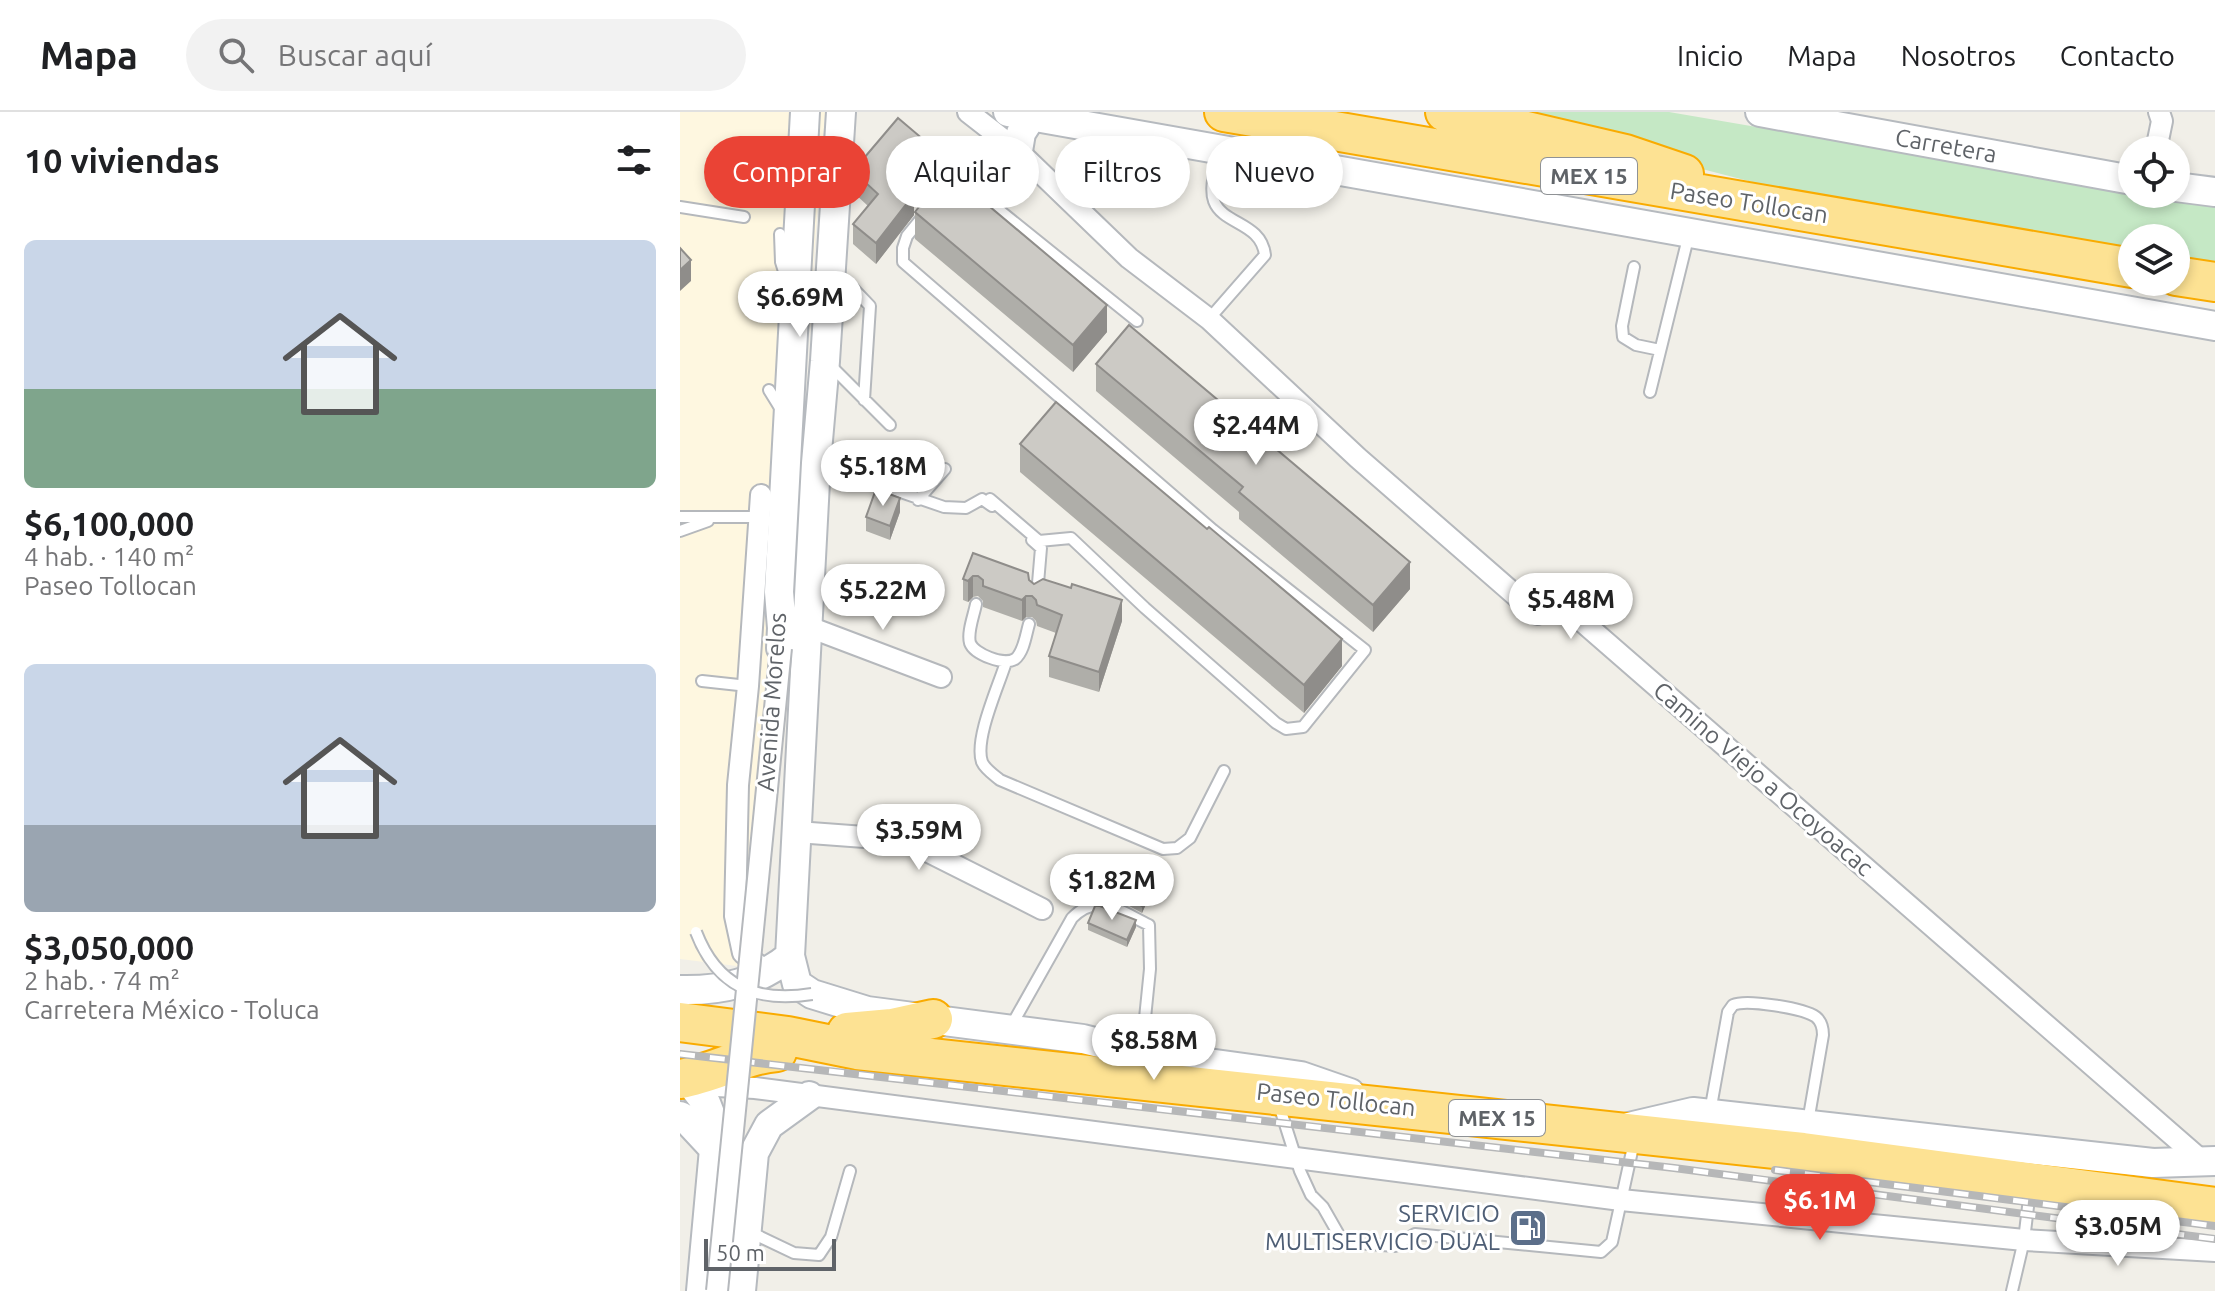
<!DOCTYPE html>
<html lang="es">
<head>
<meta charset="utf-8">
<style>
  :root { --surface:#fff; --page:#f2f2f2; --text:#202124; --muted:#757577; --line:#e0e0e0; --accent:#ea4335 }
  body { margin:0; font-family:Ubuntu,sans-serif; background:var(--page); color:var(--text); height:100vh; display:flex; flex-direction:column; font-size:30px; white-space:nowrap }
  * { box-sizing:border-box; margin:0 }
  p { font-size:26px; color:var(--muted) }
  .icon { flex:none; width:44px; height:44px; fill:none; stroke:currentColor; stroke-width:2; stroke-linecap:round; stroke-linejoin:round }
  .map { position:relative; flex:1; overflow:hidden }
  .panel { display:flex; flex-direction:column; background:var(--surface); width:680px }
  .panel>* { flex:none }
  .hud { position:absolute; left:24px; top:24px; width:760px; height:72px; display:flex; gap:16px }
  .buttons { position:absolute; left:1438px; top:24px; display:grid; gap:16px }
  .buttons a { display:grid; place-items:center; width:72px; height:72px; border-radius:50%; background:var(--surface); box-shadow:0 4px 12px #0003; font-size:40px }
  .scale { position:absolute; left:24px; bottom:20px; width:132px; box-sizing:border-box; padding-left:8px; border:4px solid #5f6368; border-top:0; font-size:22px; line-height:28px; white-space:nowrap; color:#5f6368; -webkit-text-stroke:6px #fff; paint-order:stroke }
  .price { position:absolute; translate:-50% -68px; padding:0 18px; border-radius:28px; background:#fff; color:#222; font-size:26px; line-height:52px; filter:drop-shadow(0 2px 4px #0008) }
  .price::after { content:''; position:absolute; left:50%; top:48px; width:24px; height:18px; margin-left:-12px; background:inherit; clip-path:polygon(0 0,100% 0,50% 100%) }
  .price.selected { background:var(--accent); color:#fff }
  ul { padding:0; list-style:none }
  li { display:grid; align-content:center; gap:16px; height:424px; padding:0 24px }
  li span { display:grid; place-items:center; height:248px; border-radius:12px; color:#555 }
  li>.icon { margin-inline-start:auto }
  span .icon { width:144px; height:144px; fill:#fffc; stroke-width:1 }
  li b { font-size:34px }
  h2 { display:flex; justify-content:space-between; align-items:center; height:96px; padding:0 24px; font-size:34px }
  .tag { padding:0 28px; border-radius:36px; background:var(--surface); box-shadow:0 4px 12px #0003; font-size:28px; line-height:72px }
  .tag.selected { background:var(--accent); color:#fff }
  header { display:flex; align-items:center; gap:48px; box-sizing:border-box; height:112px; padding:0 40px; background:var(--surface); border-bottom:2px solid var(--line) }
  header strong { font-size:38px }
  nav { display:flex; gap:44px; margin-inline-start:auto; font-size:28px }
  .search { width:560px; height:72px; background:var(--page); display:flex; align-items:center; gap:20px; box-sizing:border-box; padding:0 28px; border-radius:44px; color:var(--muted); font-size:30px }
  main { display:flex; flex:1; min-height:0 }
  .map>svg:first-child { display:block }
  .commercial { fill:#fef7e0 }
  .green { fill:#c5e8c5 }
  .lines { fill:none; stroke-linecap:round; stroke-linejoin:round }
  .lane-casing { stroke:#b5b8bc; stroke-width:14 }
  .street-casing { stroke:#b5b8bc; stroke-width:24 }
  .secondary-casing { stroke:#b6babf; stroke-width:32 }
  .highway-casing { stroke:#f9ab00; stroke-width:42 }
  .lane { stroke:#fff; stroke-width:10 }
  .street { stroke:#fff; stroke-width:20 }
  .secondary { stroke:#fff; stroke-width:28 }
  .highway { stroke:#fde293; stroke-width:38 }
  .rail-casing { stroke:#b6b7b8; stroke-width:8 }
  .rail { stroke:#fff; stroke-width:5; stroke-dasharray:15; stroke-linecap:butt }
  .lane-bridge-casing { stroke:#b5b8bc; stroke-width:14; stroke-linecap:butt }
  .street-bridge-casing { stroke:#b5b8bc; stroke-width:24; stroke-linecap:butt }
  .lane-bridge { stroke:#fff; stroke-width:10 }
  .street-bridge { stroke:#fff; stroke-width:20 }
  .wall { fill:#afaea9 }
  .shaded-wall { fill:#8f8d8a }
  .building { fill:#cccac5; stroke:#8f8d8a; stroke-width:2 }
  .labels { text-anchor:middle; stroke-width:6; stroke-linejoin:round; paint-order:stroke }
  .shield { fill:#fff; stroke:#8f9295; stroke-width:2 }
  .shield-label { font-size:22px; font-weight:bold; fill:#5f6368 }
  .street-label { font-size:24px; fill:#5f6368; stroke:#fff }
  .service-label { font-size:24px; fill:#4e5e75; stroke:#fff; text-anchor:end }
</style>
</head>
<body>
<header>
<strong>Mapa</strong>
<div class="search"><svg class="icon" aria-label="search" viewBox="0 0 24 24"><circle cx="10" cy="10" r="6"/><path d="M15 15l6 6"/></svg>Buscar aquí</div>
<nav><a>Inicio</a><a>Mapa</a><a>Nosotros</a><a>Contacto</a></nav>
</header>
<main>
<section class="panel">
<h2>10 viviendas<svg class="icon" aria-label="filters" viewBox="0 0 24 24"><path d="M4 7h16M4 17h16"/><circle cx="9" cy="7" r="2"/><circle cx="15" cy="17" r="2"/></svg></h2>
<ul>
<li><span style="background:linear-gradient(#c9d6e8 60%,#7fa58c 0)"><svg class="icon" aria-label="home" viewBox="0 0 24 24"><path d="M3 11l9-7 9 7M6 9v11h12V9"/></svg></span><div><b>$6,100,000</b><p>4 hab. · 140 m²</p><p>Paseo Tollocan</p></div></li>
<li><span style="background:linear-gradient(#c9d6e8 65%,#9aa5b1 0)"><svg class="icon" aria-label="home" viewBox="0 0 24 24"><path d="M3 11l9-7 9 7M6 9v11h12V9"/></svg></span><div><b>$3,050,000</b><p>2 hab. · 74 m²</p><p>Carretera México - Toluca</p></div></li>
</ul>
</section>
<div class="map">
<svg width="1535" height="1179" viewBox="0 0 1535 1179">
  <rect width="100%" height="100%" fill="#f1efe8"/>
  <path class="commercial" d="M0,0H145L109,473L73,856L0,847Z"/>
  <path class="green" d="M801,0H989L1452,79V82H1470L1535,93V165L1496,157V126H1452V148L1084,73Z"/>
  <g class="lines">
    <g class="lane-casing">
      <path id="lane" d="M0,95L64,105
        M100,122L101,150L107,169
        M954,155L942,214L943,225L956,233L980,238
        M152,170L169,172L190,194L184,288
        M529,207L585,143C581,110 543,113 534,89C530,78 534,63 536,51
        M149,252L210,313
        M89,278L102,299
        M970,280L1009,122
        M140,352L264,395L286,396L302,387L312,394
        M310,387L359,429L391,426L465,496L596,611L606,617L623,615L685,538L533,418L223,150V136L227,124L259,85L282,77L299,82L457,209
        M238,388L265,357
        M0,405H72
        M0,419L28,409
        M352,428L361,436L357,483
        M296,492C294,503 287,520 290,531C294,542 324,554 335,547C344,540 346,522 349,512
        M326,550C319,573 294,627 302,650C305,657 314,663 320,668L483,737L497,736L510,726L544,659
        M22,569L68,574
        M330,916L392,806C418,779 441,800 469,813L470,857L464,916L473,925L493,937
        M598,990L620,1059L631,1083L643,1095L663,1130L715,1134L735,1122L921,1140L932,1130L954,1030
        M1030,1000L1048,900L1053,893C1066,887 1123,896 1136,905C1142,910 1143,916 1143,923L1128,1010
        M68,1119L114,1141L139,1143L151,1125L170,1059
        M1332,1179L1344,1128L1350,1078"/>
    </g>
    <g class="street-casing">
      <path id="street" d="M288,0L338,39L449,146L529,207L678,346L857,502L874,485L1521,1048
        M1476,38L1482,9L1479,0
        M129,515L261,565
        M117,720L225,728L362,797
        M78,853L63,841L55,804L58,673L68,574L81,383
        M17,973L75,976L941,1088L1344,1128L1535,1139"/>
    </g>
    <g class="secondary-casing">
      <path id="secondary" d="M161,0L145,249L136,351L110,844L117,872L132,882L187,899L403,927L463,942L621,964L670,981
        M328,0L1535,214
        M1080,0L1452,68
        M338,39L341,21L352,4
        M1496,75L1535,80
        M101,536L102,516L99,480L125,0
        M0,878C42,879 77,871 110,844
        M12,973L26,991L33,1009L34,1037L21,1179
        M0,1004L7,1008L34,1037
        M949,1015L1013,1000L1473,1051L1535,1049
        M61,1179L74,1041L89,1013L129,984"/>
    </g>
    <g class="highway-casing">
      <path id="highway" d="M544,0L1452,156
        M765,0L945,42L1004,62
        M1496,164L1535,170
        M0,910L108,924L177,938L1123,1040L1535,1095
        M167,920L212,916L253,907
        M0,967C34,961 63,943 97,940"/>
    </g>
    <use href="#lane" class="lane"/>
    <use href="#street" class="street"/>
    <use href="#secondary" class="secondary"/>
    <use href="#highway" class="highway"/>
    <g class="rail-casing">
      <path id="rail" d="M0,942L994,1056L1535,1127
        M1095,1058L1535,1114"/>
    </g>
    <use href="#rail" class="rail"/>
    <g class="lane-bridge-casing">
      <path id="lane-bridge" d="M16,820C37,875 77,891 132,882"/>
    </g>
    <g class="street-bridge-casing">
      <path id="street-bridge" d="M37,1179L101,536"/>
    </g>
    <use href="#lane-bridge" class="lane-bridge"/>
    <use href="#street-bridge" class="street-bridge"/>
  </g>
  <path class="wall" d="M244,49L223,74L234,103L196,152L173,132V112L188,94L173,80V59Z
    M256,94L427,220L393,260L235,127V100Z
    M416,252L730,477L693,520L559,407V400L416,279Z
    M340,332L527,417L662,554L624,601L340,360Z
    M220,400L210,428L186,419V405Z
    M293,441L349,468L354,472L442,509L419,580L369,565V544L376,521L357,514L356,509L352,505H346L342,509L303,495V489L298,484L293,485L288,490L283,488V467Z
    M475,772L462,801L442,790L423,785V778Z
    M408,811L456,815L447,835L408,818Z"/>
  <path class="shaded-wall" d="M244,28V49L213,86V65Z
    M234,82V103L196,152V131Z
    M11,148V169L0,179V158Z
    M427,193V220L393,260V233Z
    M220,386V400L210,428V414Z
    M730,450V477L693,520V493Z
    M293,464V485L288,490V469Z
    M346,484V505L342,509V488Z
    M442,488V509L419,580V560Z
    M662,527V554L624,601V573Z
    M475,765V772L462,801V794Z
    M456,808V815L447,835V828Z"/>
  <path class="building" d="M218,6L244,28L213,65L234,82L196,131L173,112L198,82L173,59Z
    M278,68L427,193L393,233L235,100L246,86L256,94Z
    M0,136L11,148L0,158Z
    M449,213L730,450L693,493L559,380L563,375L416,252Z
    M376,290L527,417L529,415L662,527L624,573L340,332Z
    M196,377L220,386L210,414L186,405Z
    M293,441L348,461L349,468L354,472L363,467L391,476L392,472L442,488L419,560L369,544L382,503L357,493L356,488L352,484H346L342,488L303,474V468L298,464H293L288,469L283,467Z
    M436,748L475,765L462,794L442,783L423,778Z
    M415,794H420L456,808L447,828L408,811Z"/>
  <defs>
    <g id="fuel-square" transform="scale(2)"><rect x="-9" y="-9" width="18" height="18" rx="4" fill="#5c6f8a" stroke="#fff"/><path d="M-5.5-6h7V0h2V4h1.3V-2.5L3-4.5l.8-.8L6-3V5H2.5V1h-1V6h-7ZM-4.2-4.7v3.2H.2V-4.7Z" fill="#fff"/></g>
  </defs>
  <g fill-rule="evenodd">
    <use href="#fuel-square" x="848" y="1116"/>
  </g>
  <g class="labels">
    <g class="shield">
      <rect x="861" y="46" width="96" height="36" rx="6"/>
      <rect x="769" y="988" width="96" height="36" rx="6"/>
    </g>
    <g class="shield-label">
      <text x="909" y="72">MEX 15</text>
      <text x="817" y="1014">MEX 15</text>
    </g>
    <g class="street-label">
      <text transform="translate(1266 34) rotate(10)" y="8">Carretera</text>
      <text transform="translate(1069 91) rotate(9)" y="8">Paseo Tollocan</text>
      <text transform="translate(92 590) rotate(-86)" y="8">Avenida Morelos</text>
      <text transform="translate(1083 667) rotate(41)" y="8">Camino Viejo a Ocoyoacac</text>
      <text transform="translate(656 988) rotate(6)" y="8">Paseo Tollocan</text>
    </g>
    <g class="service-label">
      <text x="820" y="1110">SERVICIO<tspan x="820" dy="28">MULTISERVICIO DUAL</tspan></text>
    </g>
  </g>
</svg>
<div class="buttons">
<a><svg class="icon" aria-label="locate" viewBox="0 0 24 24"><circle cx="12" cy="12" r="6"/><path d="M12 2v4M12 18v4M2 12h4M18 12h4"/></svg></a>
<a><svg class="icon" aria-label="layers" viewBox="0 0 24 24"><path d="M12 4l9 5-9 5-9-5zM3 14l9 5 9-5"/></svg></a>
</div>
<div class="scale">50 m</div>
<b class="price" style="left:120px;top:227px">$6.69M</b>
<b class="price" style="left:576px;top:355px">$2.44M</b>
<b class="price" style="left:203px;top:396px">$5.18M</b>
<b class="price" style="left:203px;top:520px">$5.22M</b>
<b class="price" style="left:891px;top:529px">$5.48M</b>
<b class="price" style="left:239px;top:760px">$3.59M</b>
<b class="price" style="left:432px;top:810px">$1.82M</b>
<b class="price" style="left:474px;top:970px">$8.58M</b>
<b class="price selected" style="left:1140px;top:1130px">$6.1M</b>
<b class="price" style="left:1438px;top:1156px">$3.05M</b>
<div class="hud">
<a class="tag selected">Comprar</a>
<a class="tag">Alquilar</a>
<a class="tag">Filtros</a>
<a class="tag">Nuevo</a>
</div>
</div>
</main>
</body>
</html>
